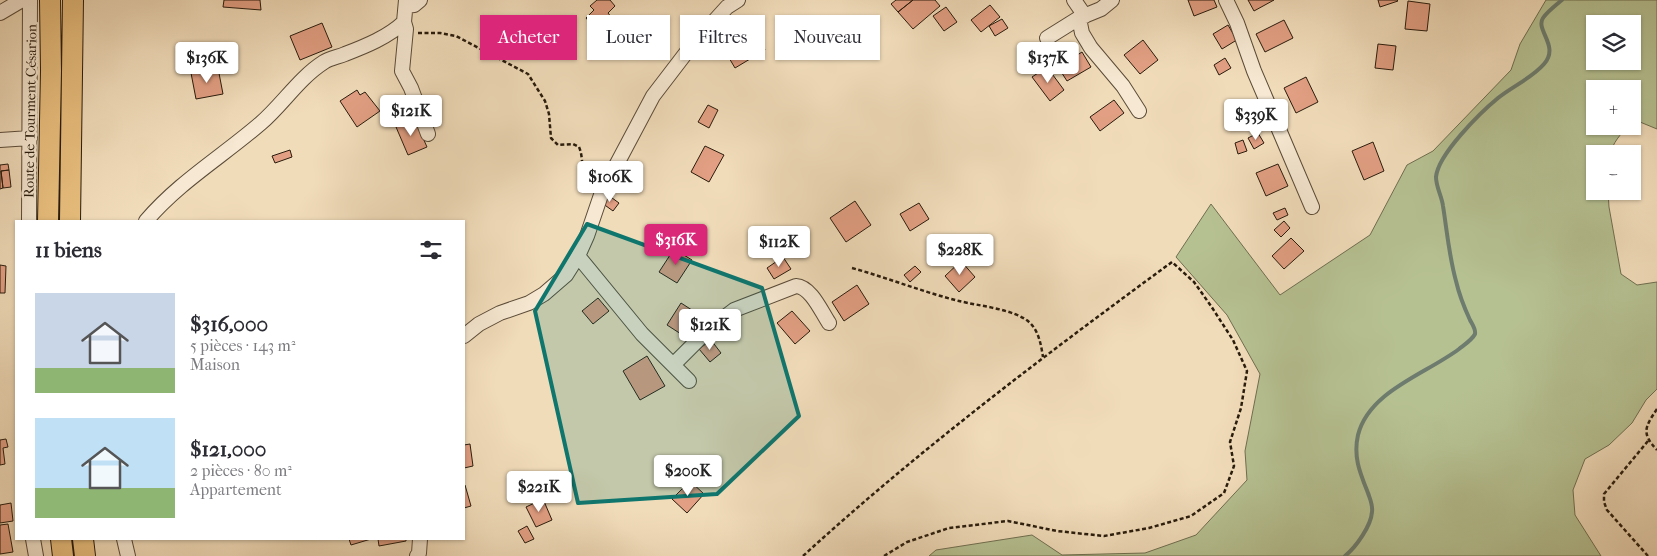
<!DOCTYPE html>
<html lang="fr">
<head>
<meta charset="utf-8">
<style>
  :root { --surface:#fff; --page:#f2f2f3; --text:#2b2b33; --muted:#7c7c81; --accent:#db2777 }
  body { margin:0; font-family:"IM FELL French Canon",serif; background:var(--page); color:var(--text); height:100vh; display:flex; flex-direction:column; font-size:19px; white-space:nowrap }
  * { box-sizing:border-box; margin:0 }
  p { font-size:16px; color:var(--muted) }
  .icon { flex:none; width:28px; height:28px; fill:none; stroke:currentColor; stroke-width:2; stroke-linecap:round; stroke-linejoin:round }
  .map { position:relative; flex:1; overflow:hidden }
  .details { position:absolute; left:15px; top:220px; width:450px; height:320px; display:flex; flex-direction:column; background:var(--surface); border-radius:0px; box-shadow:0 1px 4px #0004 }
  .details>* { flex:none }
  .banner { position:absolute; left:480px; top:15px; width:475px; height:45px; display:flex; gap:10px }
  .controls { position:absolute; left:1586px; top:15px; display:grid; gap:10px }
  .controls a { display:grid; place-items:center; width:55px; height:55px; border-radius:0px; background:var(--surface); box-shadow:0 1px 4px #0004; font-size:25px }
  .price { position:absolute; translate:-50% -42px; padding:0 11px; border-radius:5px; background:#fff; color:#222; font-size:16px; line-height:32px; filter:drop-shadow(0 1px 2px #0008) }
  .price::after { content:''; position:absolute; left:50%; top:30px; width:15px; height:11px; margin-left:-8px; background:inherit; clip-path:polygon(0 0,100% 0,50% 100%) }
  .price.on { background:var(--accent); color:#fff }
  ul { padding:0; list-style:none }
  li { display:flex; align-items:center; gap:15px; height:125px; padding:0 20px }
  li span { display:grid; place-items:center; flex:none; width:140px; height:100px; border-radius:0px; color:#555 }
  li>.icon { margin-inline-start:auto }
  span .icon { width:60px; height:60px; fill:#fffc; stroke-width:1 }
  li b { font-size:21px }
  h2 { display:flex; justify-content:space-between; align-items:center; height:60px; padding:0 20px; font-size:21px }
  .pill { padding:0 18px; border-radius:0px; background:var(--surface); box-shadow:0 1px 4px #0004; font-size:18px; line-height:45px }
  .pill.on { background:var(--accent); color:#fff }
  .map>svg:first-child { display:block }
  .green { fill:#b6c192; stroke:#6f6e4f; fill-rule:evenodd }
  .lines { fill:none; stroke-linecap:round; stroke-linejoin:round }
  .stream { stroke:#6d7c6e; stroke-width:4 }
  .building { fill:#e29f83; stroke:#281b0c }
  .minor-casing { stroke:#5a4b38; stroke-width:16 }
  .highway-casing { stroke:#281b0c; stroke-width:22 }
  .path { stroke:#281b0c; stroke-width:2.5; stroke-dasharray:4 2.5; stroke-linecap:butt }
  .minor { stroke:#f6e8d2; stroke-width:14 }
  .highway { stroke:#e8be7d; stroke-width:20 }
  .marked { fill:#0f766e; fill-opacity:0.2; stroke:#0f766e; stroke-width:4; stroke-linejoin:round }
  .labels { text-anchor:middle; stroke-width:5; stroke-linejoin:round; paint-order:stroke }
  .street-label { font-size:14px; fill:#281b0c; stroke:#f6e8d2 }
</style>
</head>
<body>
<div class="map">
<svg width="1657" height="556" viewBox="0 0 1657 556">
  <rect width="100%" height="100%" fill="#f1dcba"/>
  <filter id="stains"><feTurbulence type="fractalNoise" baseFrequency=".004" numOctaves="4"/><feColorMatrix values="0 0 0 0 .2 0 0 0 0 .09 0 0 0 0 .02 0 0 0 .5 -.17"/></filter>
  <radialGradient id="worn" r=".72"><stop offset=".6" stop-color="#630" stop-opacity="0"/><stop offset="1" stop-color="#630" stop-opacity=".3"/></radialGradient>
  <path class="green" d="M1546,0H1657V129L1640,122L1633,124L1632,89H1595V126H1629C1620,134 1613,143 1610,154H1595V191H1608L1609,207L1621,274L1637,285L1657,282V389L1646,400L1632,423L1609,445L1585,459L1573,490L1575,515L1601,556H929L936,550L1032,535L1062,555L1145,553L1196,535L1247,480L1245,451L1260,374L1227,315L1176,257L1211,204L1280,295L1370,235L1407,165L1433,151L1511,70L1520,44ZM1595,24H1632V61H1595Z"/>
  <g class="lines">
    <path class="stream" d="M1345,556C1356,547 1371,526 1372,512C1373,505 1370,499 1368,493C1360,473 1353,457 1358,435C1369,391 1426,374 1459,349C1464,345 1472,340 1475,334C1476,329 1472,324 1470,320C1464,307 1459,294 1456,281C1449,256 1447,231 1443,206C1442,197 1436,187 1436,177C1438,154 1481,112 1498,98C1513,86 1532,78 1544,64C1560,46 1535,30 1543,18C1547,12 1556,5 1562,0"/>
  </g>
  <path class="building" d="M224,0H260L261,10L223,7Z
    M597,0H610L615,6L608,13L612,18L597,31L586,18L594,10L590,6Z
    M896,0H913L898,12L891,4Z
    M913,0H935L940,6L913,29L898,12Z
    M1188,0H1214L1217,7L1194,16Z
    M1248,0H1274L1254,11Z
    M1378,0H1397L1398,1L1380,7Z
    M1408,1L1430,4L1427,31L1405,29Z
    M990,5L1000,17L981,32L971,20Z
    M946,7L957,22L944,31L933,16Z
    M1002,19L1008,28L995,36L989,26Z
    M1284,20L1293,38L1265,52L1256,34Z
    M322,23L332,47L300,60L290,36Z
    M1228,25L1235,37L1240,38L1222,49L1213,34Z
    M752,28L765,50L735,68L722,46Z
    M1143,40L1158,60L1140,74L1124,55Z
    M1378,44L1396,46L1393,70L1375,68Z
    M1082,52L1091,67L1067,81L1058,67Z
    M1225,58L1231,68L1219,75L1214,65Z
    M1047,67L1064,90L1050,101L1032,77Z
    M218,68L223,94L196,99L191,73Z
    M1306,77L1318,102L1296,113L1284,88Z
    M357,90L360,95L365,92L380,111L357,127L340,101Z
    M1114,100L1124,113L1100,131L1090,117Z
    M708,105L718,110L709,128L698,122Z
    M415,120L427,147L408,155L396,127Z
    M1258,133L1264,143L1254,149L1248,138Z
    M1243,140L1247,151L1238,154L1235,143Z
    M1373,142L1384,171L1364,180L1352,151Z
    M705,146L724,155L709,182L691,172Z
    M290,150L292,157L275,163L272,156Z
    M8,164L9,170L1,171L3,188L0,189V165Z
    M1278,164L1288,186L1266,196L1256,173Z
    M9,170L11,187L3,188L1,171Z
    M608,195L619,203L613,211L602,203Z
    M855,201L871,225L846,242L830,218Z
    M919,203L929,219L910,231L900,214Z
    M1285,208L1288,215L1277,220L1273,213Z
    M1284,221L1290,228L1281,237L1274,230Z
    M1291,238L1304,251L1284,269L1272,256Z
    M674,249L692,260L677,283L659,272Z
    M783,257L791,269L774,279L767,268Z
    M961,261L975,277L959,292L945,276Z
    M0,265L6,266L5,293H0Z
    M915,266L921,272L910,282L904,275Z
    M857,285L869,304L844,321L832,302Z
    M598,298L609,311L593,324L582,311Z
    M681,303L695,312L681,334L667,325Z
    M792,311L810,331L795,344L777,323Z
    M711,340L721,353L710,362L699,349Z
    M647,356L665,386L640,400L623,371Z
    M6,439L8,447L3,448L5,464L0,465V440Z
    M470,444L473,466L464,468V445Z
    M690,481L704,494L687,513L672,499Z
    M464,485H465L471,506L464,508Z
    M543,499L552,520L536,527L526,507Z
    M11,503L13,521L0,523V505Z
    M8,524L13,552L0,554V525Z
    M527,526L534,539L525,543L518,531Z
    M349,539H371L351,545Z
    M378,539H406V541L379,546Z"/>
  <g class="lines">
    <g class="minor-casing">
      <path id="minor" d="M1074,0L1085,16
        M1226,0L1237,23L1254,71L1312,207
        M406,6L414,5L420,0
        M0,13L22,0
        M1079,18L1082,33L1091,48L1123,86L1139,111
        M404,22L406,29L402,71L411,88L428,134
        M1047,38L1079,18L1101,9L1112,0
        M0,140L30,138
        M29,221L30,0
        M146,221C179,182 223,156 261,123C283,104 299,78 324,62C330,58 338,57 345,54C366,46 388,37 404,22L406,0
        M578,256L642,334L689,381
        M464,336L479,324L500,313L529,303L544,294L566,275L578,256L587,236L602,192L653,96L689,49L727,7L738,0
        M673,365L709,329L734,310L796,286C811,287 821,311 829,323
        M33,539L36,556
        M124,539L128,556
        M417,556L419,553L420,539"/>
    </g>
    <g class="highway-casing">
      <path id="highway" d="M48,221L51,71L50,0
        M70,221L73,0
        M61,539L63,556
        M83,539L85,556"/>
    </g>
    <path class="path" d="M418,33H440L456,36L528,74L545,101L549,114L551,138L558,145L573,144L579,147C585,161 578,173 593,183
      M852,268C888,278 923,292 959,301C979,306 1014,309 1029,322C1039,331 1041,345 1043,357
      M1657,409C1645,427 1641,433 1657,450
      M803,556C919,450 1045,355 1172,262L1194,282L1211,306L1233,340L1247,371L1241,408L1230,442L1234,466L1224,493L1191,516L1149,528L1104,536L1057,531L1008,521L949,528L907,542L884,556
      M1648,556L1607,510L1604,502V494L1648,441"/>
    <use href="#minor" class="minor"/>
    <use href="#highway" class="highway"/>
  </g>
  <path class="marked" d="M587,224L762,288L799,416L717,494L578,503L535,311Z"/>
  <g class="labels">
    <g class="street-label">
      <text transform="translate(30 111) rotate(-89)" y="5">Route de Tourment Césarion</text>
    </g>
  </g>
  <rect width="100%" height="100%" filter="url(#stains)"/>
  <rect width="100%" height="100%" fill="url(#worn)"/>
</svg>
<div class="controls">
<a><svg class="icon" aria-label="layers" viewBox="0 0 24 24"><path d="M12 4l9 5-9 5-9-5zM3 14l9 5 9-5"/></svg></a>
<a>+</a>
<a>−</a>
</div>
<b class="price" style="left:207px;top:84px">$136K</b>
<b class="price" style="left:1048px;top:84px">$137K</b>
<b class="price" style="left:411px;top:137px">$121K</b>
<b class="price" style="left:1256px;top:141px">$339K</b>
<b class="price" style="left:610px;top:203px">$106K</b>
<b class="price on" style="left:676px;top:266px">$316K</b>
<b class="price" style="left:779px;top:268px">$112K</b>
<b class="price" style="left:960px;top:276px">$228K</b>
<b class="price" style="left:710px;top:351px">$121K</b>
<b class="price" style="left:688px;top:497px">$200K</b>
<b class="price" style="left:539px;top:513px">$221K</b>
<div class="banner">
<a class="pill on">Acheter</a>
<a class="pill">Louer</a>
<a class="pill">Filtres</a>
<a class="pill">Nouveau</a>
</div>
<section class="details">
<h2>11 biens<svg class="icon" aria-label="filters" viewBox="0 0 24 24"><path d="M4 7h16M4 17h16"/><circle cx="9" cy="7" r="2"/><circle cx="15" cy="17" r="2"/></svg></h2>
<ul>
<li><span style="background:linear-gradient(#c9d6e8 75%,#8fb573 0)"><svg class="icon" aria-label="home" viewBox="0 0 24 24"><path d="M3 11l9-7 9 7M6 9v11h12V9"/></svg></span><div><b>$316,000</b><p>5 pièces · 143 m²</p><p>Maison</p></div></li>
<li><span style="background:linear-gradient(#bfe0f5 70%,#8fb573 0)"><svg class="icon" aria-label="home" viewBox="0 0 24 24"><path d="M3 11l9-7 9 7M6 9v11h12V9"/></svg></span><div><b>$121,000</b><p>2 pièces · 80 m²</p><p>Appartement</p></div></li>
</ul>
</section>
</div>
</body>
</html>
